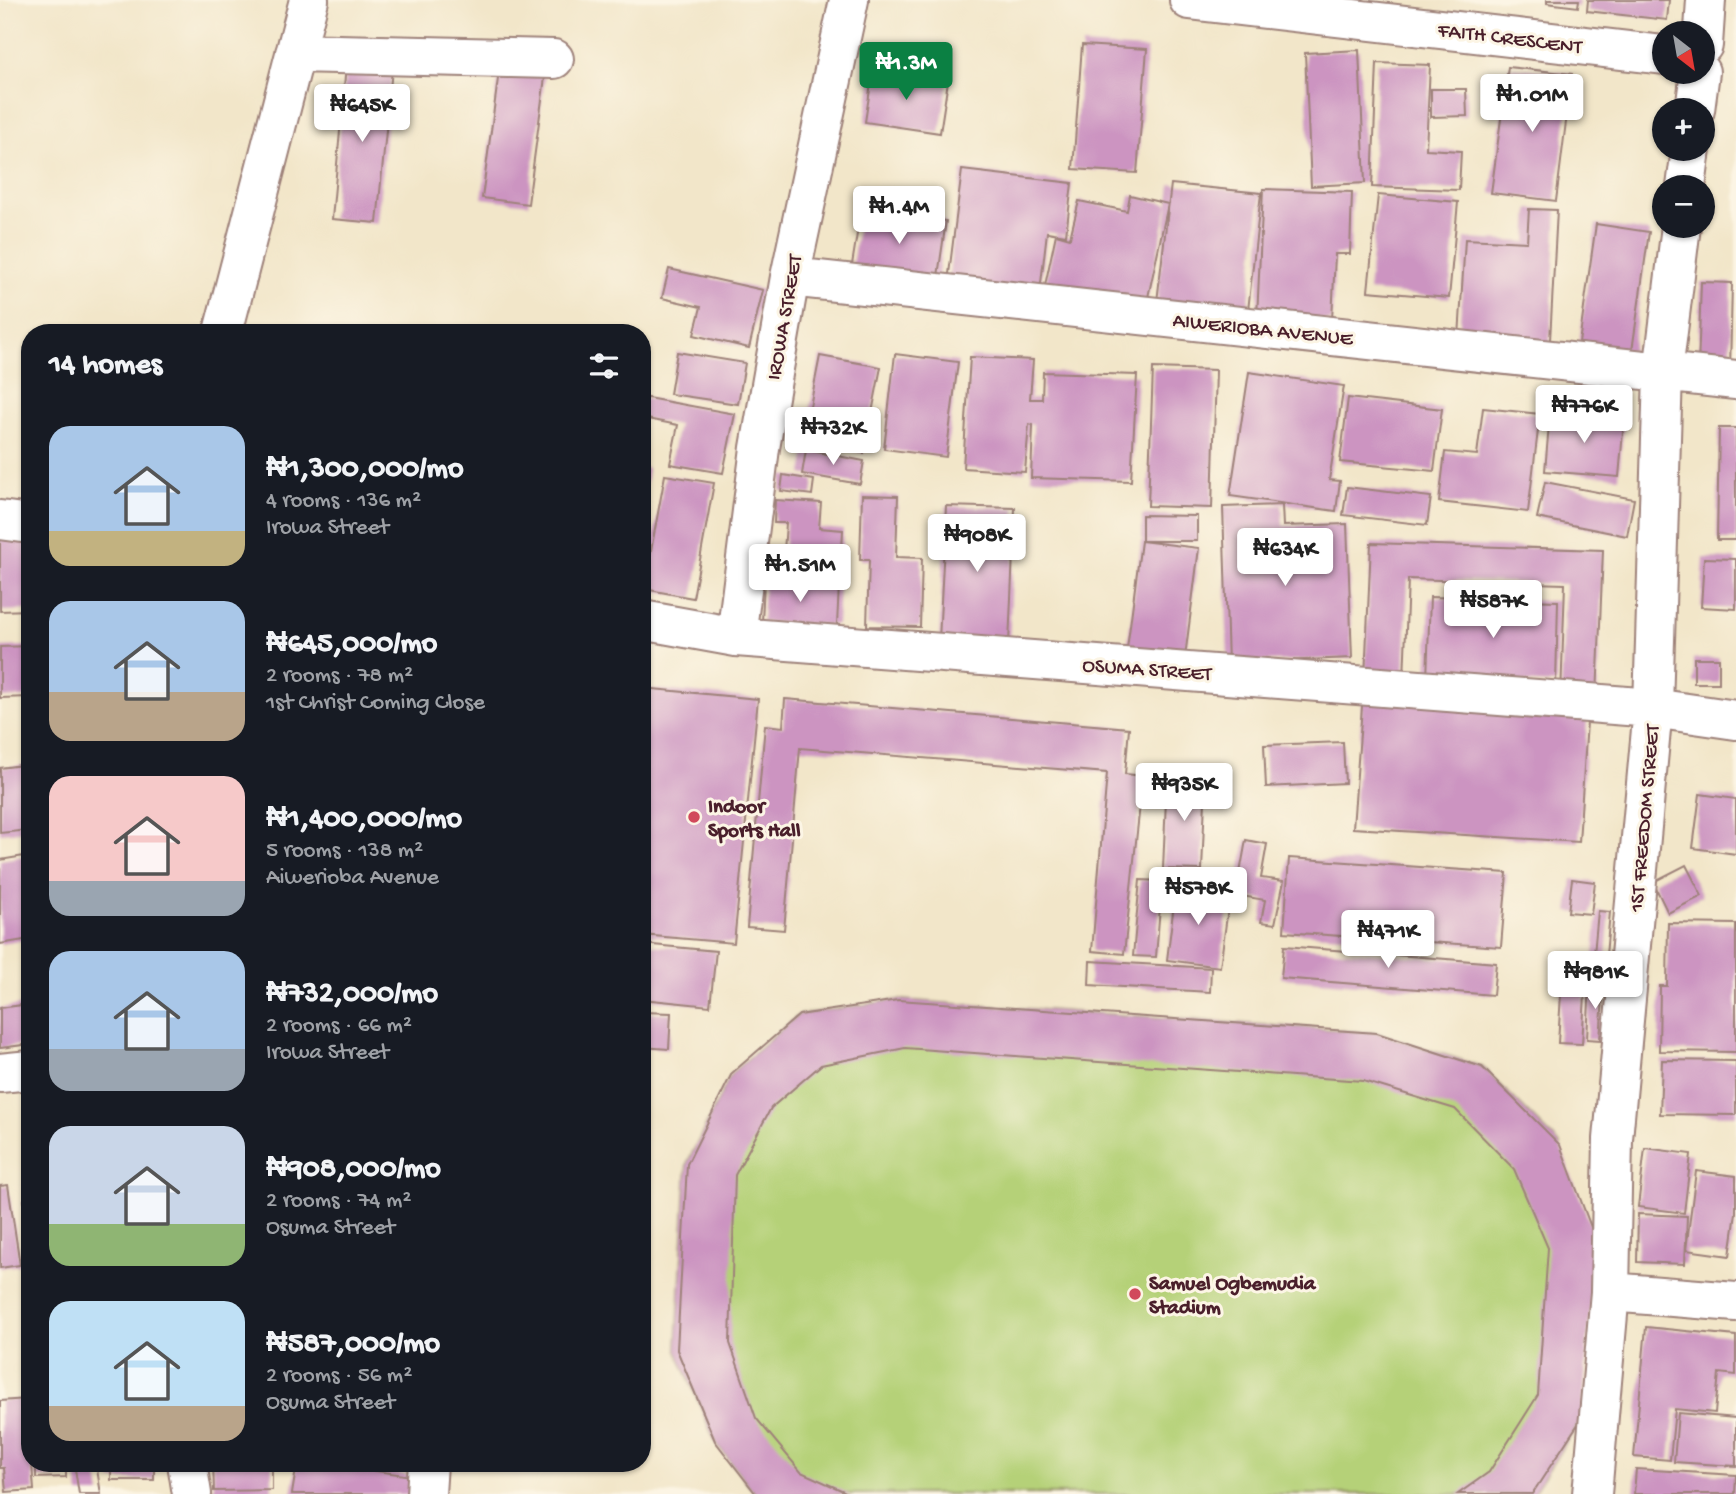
<!DOCTYPE html>
<html lang="en">
<head>
<meta charset="utf-8">
<style>
  :root { --surface:#171b24; --page:#242831; --text:#f1f3f6; --muted:#9ea1a6; --accent:#0b8043 }
  body { margin:0; font-family:"Gochi Hand",sans-serif; background:var(--page); color:var(--text); height:100vh; display:flex; flex-direction:column; font-size:26px; white-space:nowrap }
  * { box-sizing:border-box; margin:0 }
  p { font-size:23px; color:var(--muted) }
  .icon { flex:none; width:38px; height:38px; fill:none; stroke:currentColor; stroke-width:2; stroke-linecap:round; stroke-linejoin:round }
  .map { position:relative; flex:1; overflow:hidden }
  .details { position:absolute; left:21px; top:324px; width:630px; height:1148px; display:flex; flex-direction:column; background:var(--surface); border-radius:28px; box-shadow:0 2px 5px #0004 }
  .details>* { flex:none }
  .needle { width:46px; rotate:149deg }
  .fabs { position:absolute; left:1652px; top:21px; display:grid; gap:14px }
  .fabs a { display:grid; place-items:center; width:63px; height:63px; border-radius:50%; background:var(--surface); box-shadow:0 2px 5px #0004; font-size:35px }
  .price { position:absolute; translate:-50% -60px; padding:0 16px; border-radius:7px; background:#fff; color:#222; font-size:23px; line-height:46px; filter:drop-shadow(0 2px 4px #0008) }
  .price::after { content:''; position:absolute; left:50%; top:42px; width:21px; height:16px; margin-left:-10px; background:inherit; clip-path:polygon(0 0,100% 0,50% 100%) }
  .price.current { background:var(--accent); color:#fff }
  ul { padding:0; list-style:none }
  li { display:flex; align-items:center; gap:21px; height:175px; padding:0 28px }
  li span { display:grid; place-items:center; flex:none; width:196px; height:140px; border-radius:21px; color:#555 }
  li>.icon { margin-inline-start:auto }
  span .icon { width:84px; height:84px; fill:#fffc; stroke-width:1 }
  li b { font-size:30px }
  h2 { display:flex; justify-content:space-between; align-items:center; height:84px; padding:0 28px; font-size:30px }
  .map>svg:first-child { display:block }
  .green { fill:#b5d178; stroke:#807852; stroke-width:2 }
  .building { fill:#cc94c1 }
  .lines { fill:none; stroke-linecap:round; stroke-linejoin:round }
  .minor-casing { stroke:#9e827a; stroke-width:42 }
  .minor { stroke:#fff; stroke-width:38 }
  .poi-dot { fill:#d1495b; stroke:#fcf5e5; stroke-width:2.5 }
  .labels { text-anchor:middle; stroke-width:6; stroke-linejoin:round; paint-order:stroke }
  .street-label { font-size:21px; fill:#4a1f2b; stroke:#fcf5e5 }
  .poi-label { font-size:21px; font-weight:bold; fill:#4a1f2b; stroke:#fcf5e5; text-anchor:start }
</style>
</head>
<body>
<div class="map">
<svg width="1736" height="1494" viewBox="0 0 1736 1494">
  <rect width="100%" height="100%" fill="#fcf5e5"/>
  <filter id="ink" filterUnits="userSpaceOnUse"><feTurbulence type="fractalNoise" baseFrequency=".0143" numOctaves="2"/><feDisplacementMap in="SourceGraphic" scale="14" xChannelSelector="R" yChannelSelector="G"/><feConvolveMatrix kernelMatrix="1 2 1 2 8 2 1 2 1" color-interpolation-filters="sRGB"/></filter>
  <filter id="wash" filterUnits="userSpaceOnUse"><feTurbulence type="fractalNoise" baseFrequency=".00686" numOctaves="4" result="noise"/><feDisplacementMap in="SourceGraphic" scale="28" xChannelSelector="R" yChannelSelector="G"/><feGaussianBlur stdDeviation="1.57" result="paint"/><feColorMatrix in="noise" values="0 0 0 0 0 0 0 0 0 0 0 0 0 0 0 0 0 1.4 0 .05"/><feComposite in="paint" operator="in"/></filter>
  <g filter="url(#wash)">
    <rect width="100%" height="100%" fill="#f2e6c9"/>
    <path class="green" d="M898,1000L1377,1033L1482,1067L1560,1145L1582,1418L1532,1494H756L715,1441L677,1350L687,1164L732,1073L799,1015Z"/>
    <g id="blocks">
      <path class="building" d="M1547,0H1579L1578,7L1547,3Z
        M1588,0H1669L1667,20L1587,11Z
        M1082,45L1147,49L1137,173L1073,169Z
        M1359,50L1365,183L1311,186L1305,53Z
        M1377,63L1430,65L1426,149L1461,151L1459,190L1372,187Z
        M346,65L392,69L377,223L332,219Z
        M1508,67L1572,74L1556,201L1491,193Z
        M873,70L948,81L940,133L865,122Z
        M499,71L545,77L528,204L482,198Z
        M1431,89H1466L1467,116L1431,117Z
        M962,170L1072,183L1066,235L1047,232L1039,300L947,290Z
        M1171,184L1261,193L1247,320L1156,310Z
        M1263,189L1352,192L1350,254H1335L1332,321L1257,318Z
        M1130,195L1168,204L1144,316L1043,295L1056,234L1070,238L1079,201L1127,211Z
        M1378,195L1458,202L1449,298L1368,291Z
        M861,209L946,221L937,283L851,271Z
        M1529,209L1557,210L1549,359L1458,354L1465,239L1527,242Z
        M1596,224L1649,232L1632,351L1579,343Z
        M669,269L763,290L749,348L694,335L701,307L662,298Z
        M1701,282L1732,283L1730,371L1698,370Z
        M677,352L745,363L738,404L670,394Z
        M895,354L958,362L946,457L884,449Z
        M820,356L881,367L864,453L803,442Z
        M970,357L1033,360L1030,399H1042L1043,372L1137,375L1131,481L1031,478L1033,425L1029,424L1025,472L963,468Z
        M1153,368L1216,370L1212,508L1148,506Z
        M1249,372L1344,386L1329,480L1340,481L1336,511L1230,496Z
        M642,397L735,414L723,473L670,464L678,425L642,418Z
        M1348,398L1442,409L1434,471L1340,462Z
        M1483,408L1540,414L1528,512L1439,502L1445,452L1477,455Z
        M1550,413L1624,420L1619,477L1545,471Z
        M1719,428H1736V540H1717Z
        M806,450L864,461L860,484L802,474Z
        M642,467L648,468L644,499H642Z
        M665,475L714,483L693,598L644,589Z
        M783,475L814,480L812,495L781,491Z
        M1545,482L1634,499L1627,536L1537,518Z
        M1347,487L1431,497L1427,525L1343,515Z
        M862,495L898,496L896,557L922,558L920,627L867,626L869,560H860Z
        M775,500L821,503L819,528L843,530L841,569L783,566L786,523H774Z
        M1282,505L1283,526L1347,524L1352,658L1228,663L1223,507Z
        M946,506L1015,508L1009,643L939,640Z
        M1142,515L1197,516V541H1142Z
        M30,536V610L0,611V537Z
        M1141,541L1199,548L1185,657L1127,649Z
        M1371,543L1603,550L1597,698L1561,696L1565,584L1408,579L1404,680L1365,678Z
        M1704,558L1736,559V609L1701,607Z
        M764,582L839,585L837,625L762,622Z
        M1430,597L1558,601L1556,684L1427,679Z
        M30,646V697L0,698V647Z
        M1694,658H1719V683H1694Z
        M642,688L758,699L734,943L642,935Z
        M1363,693L1588,707L1579,842L1353,828Z
        M785,699L1129,728L1125,774L1143,776L1124,954L1092,951L1107,773L800,748L784,930L747,927L765,725L783,727Z
        M1343,742L1345,783L1266,787L1264,745Z
        M30,764V830L0,833V768Z
        M1167,776L1206,777L1202,870L1163,869Z
        M1700,794L1736,799V854L1693,848Z
        M1246,840L1267,844L1261,878L1284,881L1275,924L1261,922L1265,900L1236,895Z
        M30,855V939L0,944V860Z
        M1289,858L1507,873L1501,947L1284,932Z
        M1686,865L1702,896L1668,913L1653,882Z
        M1572,879L1595,882L1591,914L1568,912Z
        M1140,880L1162,881L1156,957L1133,956Z
        M1176,888L1230,894L1220,967L1167,960Z
        M1598,911L1610,912L1605,966L1593,965Z
        M1668,923L1736,924V1052L1659,1051L1660,986H1667Z
        M642,944L716,951L710,1006L642,999Z
        M1284,946L1496,963L1493,995L1281,978Z
        M1090,961L1211,968L1210,992L1089,985Z
        M1563,961L1587,963L1582,1044L1558,1043Z
        M1590,982L1604,983L1600,1040L1587,1039Z
        M898,1000L1377,1033L1482,1067L1560,1145L1595,1238L1582,1418L1532,1494H1458L1489,1472L1538,1395L1548,1248L1514,1169L1455,1109L1363,1081L905,1048L821,1065L771,1108L735,1175L730,1343L756,1418L801,1472L850,1494H756L715,1441L677,1350L687,1164L732,1073L799,1015Z
        M30,1004V1044L0,1048V1008Z
        M642,1012L671,1013L669,1049L642,1047Z
        M1662,1060L1736,1061V1115L1660,1114Z
        M1645,1148L1691,1154L1684,1213L1638,1207Z
        M1696,1171L1736,1176V1213L1730,1256L1686,1250Z
        M8,1185L20,1265L0,1268V1186Z
        M30,1199V1227H28L24,1200Z
        M1638,1214L1687,1216L1685,1264L1637,1262Z
        M1646,1327L1736,1336V1375L1719,1373L1715,1413L1675,1409L1670,1460L1634,1457Z
        M27,1399L34,1490L6,1492L4,1468H0V1401Z
        M1678,1413L1736,1418V1466L1674,1462Z
        M36,1463H66V1477L36,1478Z
        M74,1463H96L101,1494H79Z
        M111,1463H154V1480H111Z
        M213,1463H272V1490L214,1491Z
        M297,1463H320L419,1477L416,1494H292Z
        M1636,1469L1736,1475L1735,1494H1634Z"/>
    </g>
  </g>
  <g filter="url(#ink)">
    <use href="#blocks" fill-opacity="0" stroke="#9e827a" stroke-width="2"/>
    <g class="lines">
      <g class="minor-casing">
        <path id="minor" d="M1189,0L1664,55
          M1703,45L1706,0
          M295,53L554,59
          M1695,110L1700,72
          M1686,187L1691,149
          M790,277L1736,380
          M223,332L309,0
          M0,520L30,524
          M642,620L736,637L1653,708L1736,720
          M736,637L760,448L790,277L849,0
          M0,1073L30,1070
          M1610,1292L1736,1302
          M187,1463L192,1494
          M426,1494L428,1463
          M1592,1494L1610,1292L1613,1139L1653,708L1663,372L1681,226"/>
      </g>
      <use href="#minor" class="minor"/>
    </g>
  </g>
  <g class="poi-dot">
    <circle cx="694" cy="817" r="7"/>
    <circle cx="1135" cy="1294" r="7"/>
  </g>
  <g class="labels">
    <g class="street-label">
      <text transform="translate(1510 37) rotate(7)" y="7">FAITH CRESCENT</text>
      <text transform="translate(783 317) rotate(-80)" y="7">IROWA STREET</text>
      <text transform="translate(1263 328) rotate(6)" y="7">AIWERIOBA AVENUE</text>
      <text transform="translate(1147 668) rotate(4)" y="7">OSUMA STREET</text>
      <text transform="translate(1643 818) rotate(-85)" y="7">1ST FREEDOM STREET</text>
    </g>
    <g class="poi-label">
      <text x="708" y="812">Indoor<tspan x="708" dy="24">Sports Hall</tspan></text>
      <text x="1149" y="1289">Samuel Ogbemudia<tspan x="1149" dy="24">Stadium</tspan></text>
    </g>
  </g>
</svg>
<div class="fabs">
<a><svg class="needle" viewBox="-14 -14 28 28"><path d="M0-13l5 13h-10z" fill="#e53935"/><path d="M0 13l5-13h-10z" fill="#9ea1a6"/></svg></a>
<a>+</a>
<a>−</a>
</div>
<b class="price current" style="left:906px;top:102px">₦1.3M</b>
<b class="price" style="left:1532px;top:134px">₦1.01M</b>
<b class="price" style="left:362px;top:144px">₦645K</b>
<b class="price" style="left:899px;top:246px">₦1.4M</b>
<b class="price" style="left:1584px;top:445px">₦776K</b>
<b class="price" style="left:833px;top:467px">₦732K</b>
<b class="price" style="left:977px;top:574px">₦908K</b>
<b class="price" style="left:1285px;top:588px">₦634K</b>
<b class="price" style="left:800px;top:604px">₦1.51M</b>
<b class="price" style="left:1493px;top:640px">₦587K</b>
<b class="price" style="left:1184px;top:823px">₦935K</b>
<b class="price" style="left:1198px;top:927px">₦578K</b>
<b class="price" style="left:1388px;top:970px">₦471K</b>
<b class="price" style="left:1595px;top:1011px">₦981K</b>
<section class="details">
<h2>14 homes<svg class="icon" aria-label="filters" viewBox="0 0 24 24"><path d="M4 7h16M4 17h16"/><circle cx="9" cy="7" r="2"/><circle cx="15" cy="17" r="2"/></svg></h2>
<ul>
<li><span style="background:linear-gradient(#a9c7e8 75%,#c2b280 0)"><svg class="icon" aria-label="home" viewBox="0 0 24 24"><path d="M3 11l9-7 9 7M6 9v11h12V9"/></svg></span><div><b>₦1,300,000/mo</b><p>4 rooms · 136 m²</p><p>Irowa Street</p></div></li>
<li><span style="background:linear-gradient(#a9c7e8 65%,#b9a48a 0)"><svg class="icon" aria-label="home" viewBox="0 0 24 24"><path d="M3 11l9-7 9 7M6 9v11h12V9"/></svg></span><div><b>₦645,000/mo</b><p>2 rooms · 78 m²</p><p>1st Christ Coming Close</p></div></li>
<li><span style="background:linear-gradient(#f6c9c9 75%,#9aa5b1 0)"><svg class="icon" aria-label="home" viewBox="0 0 24 24"><path d="M3 11l9-7 9 7M6 9v11h12V9"/></svg></span><div><b>₦1,400,000/mo</b><p>5 rooms · 138 m²</p><p>Aiwerioba Avenue</p></div></li>
<li><span style="background:linear-gradient(#a9c7e8 70%,#9aa5b1 0)"><svg class="icon" aria-label="home" viewBox="0 0 24 24"><path d="M3 11l9-7 9 7M6 9v11h12V9"/></svg></span><div><b>₦732,000/mo</b><p>2 rooms · 66 m²</p><p>Irowa Street</p></div></li>
<li><span style="background:linear-gradient(#c9d6e8 70%,#8fb573 0)"><svg class="icon" aria-label="home" viewBox="0 0 24 24"><path d="M3 11l9-7 9 7M6 9v11h12V9"/></svg></span><div><b>₦908,000/mo</b><p>2 rooms · 74 m²</p><p>Osuma Street</p></div></li>
<li><span style="background:linear-gradient(#bfe0f5 75%,#b9a48a 0)"><svg class="icon" aria-label="home" viewBox="0 0 24 24"><path d="M3 11l9-7 9 7M6 9v11h12V9"/></svg></span><div><b>₦587,000/mo</b><p>2 rooms · 56 m²</p><p>Osuma Street</p></div></li>
</ul>
</section>
</div>
</body>
</html>
